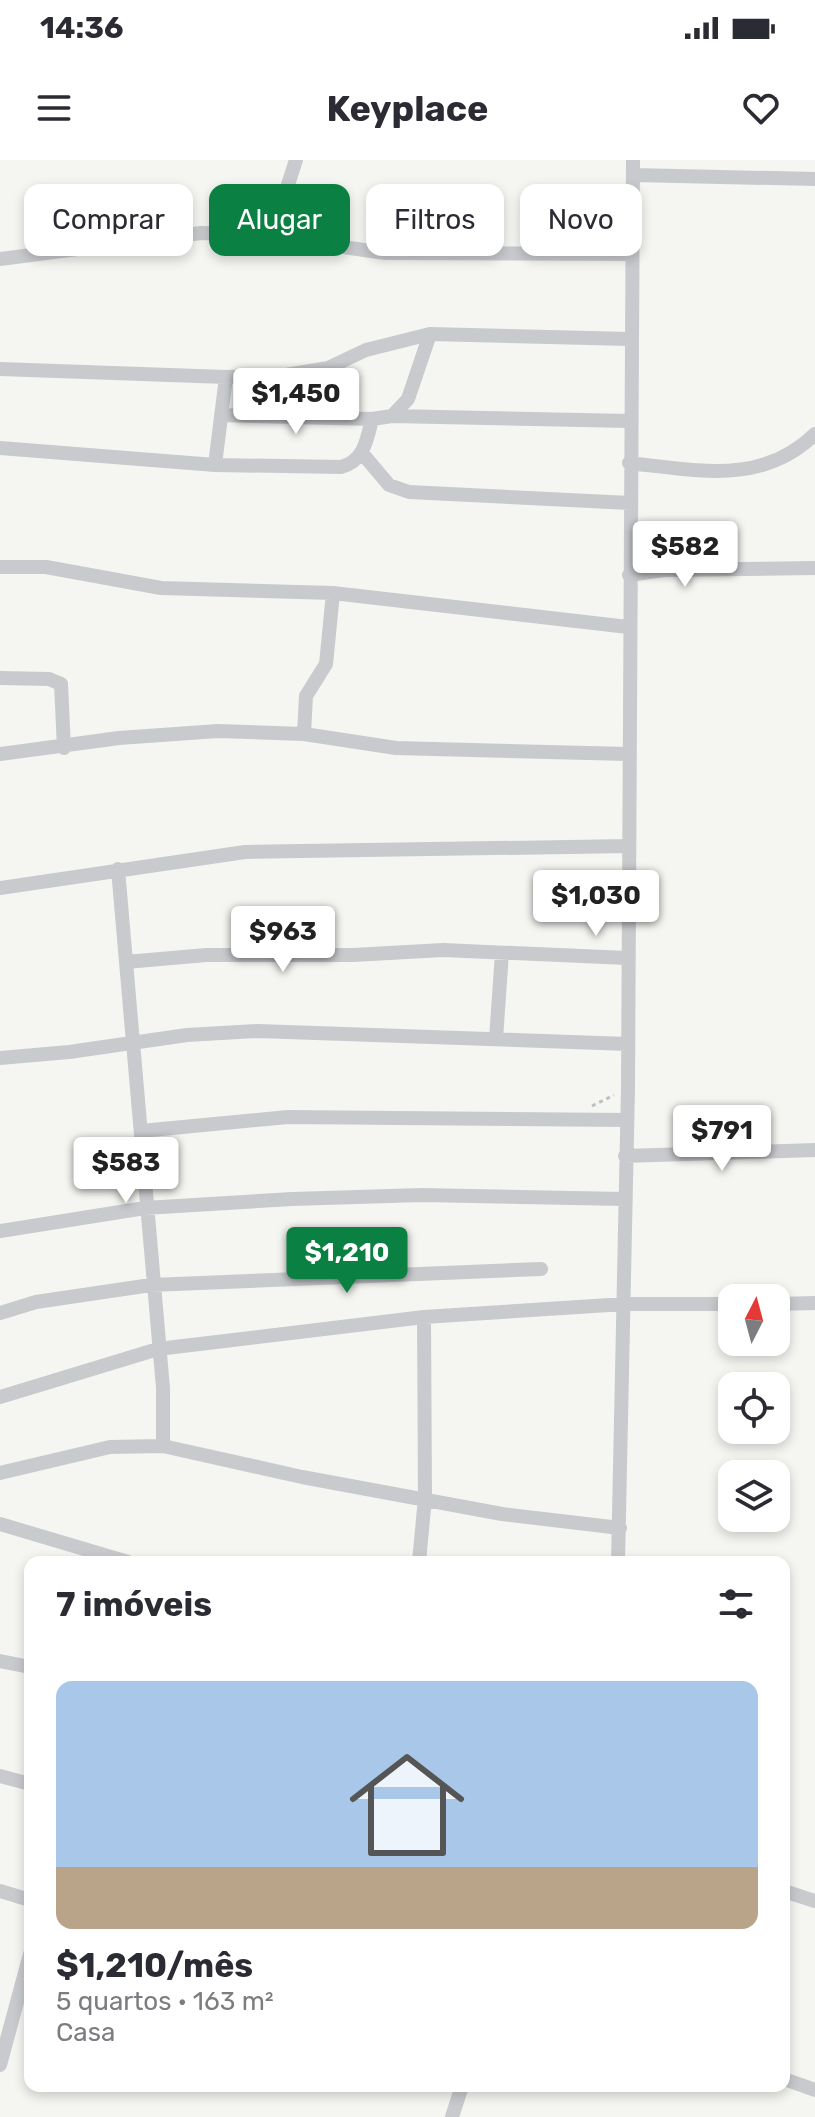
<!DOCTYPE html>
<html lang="pt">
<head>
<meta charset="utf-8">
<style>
  :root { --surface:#fff; --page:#f2f2f3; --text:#2b2b33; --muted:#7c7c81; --accent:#0b8043 }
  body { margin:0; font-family:Rubik,sans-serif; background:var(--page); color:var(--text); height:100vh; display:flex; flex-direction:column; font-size:30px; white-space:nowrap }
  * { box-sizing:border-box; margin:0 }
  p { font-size:26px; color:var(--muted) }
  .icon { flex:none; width:44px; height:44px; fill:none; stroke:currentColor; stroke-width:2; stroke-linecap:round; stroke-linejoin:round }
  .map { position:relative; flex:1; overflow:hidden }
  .drawer { position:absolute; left:24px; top:1396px; width:766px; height:536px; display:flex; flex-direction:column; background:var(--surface); border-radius:16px; box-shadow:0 4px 12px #0003 }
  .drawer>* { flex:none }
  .banner { position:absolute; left:24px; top:24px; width:768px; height:72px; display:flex; gap:16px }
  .needle { width:52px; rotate:6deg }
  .controls { position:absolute; left:718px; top:1124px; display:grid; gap:16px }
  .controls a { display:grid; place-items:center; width:72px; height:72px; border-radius:16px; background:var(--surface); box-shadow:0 4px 12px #0003; font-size:40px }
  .price { position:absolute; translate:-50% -68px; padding:0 18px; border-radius:8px; background:#fff; color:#222; font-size:26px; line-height:52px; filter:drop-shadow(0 2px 4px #0008) }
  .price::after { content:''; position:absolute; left:50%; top:48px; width:24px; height:18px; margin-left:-12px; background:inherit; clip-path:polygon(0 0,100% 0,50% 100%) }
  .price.selected { background:var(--accent); color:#fff }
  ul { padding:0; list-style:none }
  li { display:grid; align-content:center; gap:16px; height:424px; padding:0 32px }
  li span { display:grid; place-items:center; height:248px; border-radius:16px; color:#555 }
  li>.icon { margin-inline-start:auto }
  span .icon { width:144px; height:144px; fill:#fffc; stroke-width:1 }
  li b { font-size:34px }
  h2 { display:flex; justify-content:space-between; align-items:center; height:96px; padding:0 32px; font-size:34px }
  .tag { padding:0 28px; border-radius:16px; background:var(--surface); box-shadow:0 4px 12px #0003; font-size:28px; line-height:72px }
  .tag.selected { background:var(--accent); color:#fff }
  .status { display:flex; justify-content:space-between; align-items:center; height:56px; padding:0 40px; background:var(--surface); direction:ltr }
  .status svg { height:22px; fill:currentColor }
  header { display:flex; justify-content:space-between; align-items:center; height:104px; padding:0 32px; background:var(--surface); font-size:36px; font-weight:700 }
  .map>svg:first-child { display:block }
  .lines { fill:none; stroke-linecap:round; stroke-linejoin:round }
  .path { stroke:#bfc0c3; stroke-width:3; stroke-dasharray:4 4; stroke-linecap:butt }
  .minor { stroke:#c8cace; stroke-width:14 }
</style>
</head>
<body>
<div class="status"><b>14:36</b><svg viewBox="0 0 49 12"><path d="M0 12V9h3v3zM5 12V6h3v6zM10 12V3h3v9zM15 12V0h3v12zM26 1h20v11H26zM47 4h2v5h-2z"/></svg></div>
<header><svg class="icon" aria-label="menu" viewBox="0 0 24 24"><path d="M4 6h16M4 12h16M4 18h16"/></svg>Keyplace<svg class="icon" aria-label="heart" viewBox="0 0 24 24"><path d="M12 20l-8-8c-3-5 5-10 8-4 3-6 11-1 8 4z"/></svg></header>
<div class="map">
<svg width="815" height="1957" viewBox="0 0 815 1957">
  <rect width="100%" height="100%" fill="#f5f6f2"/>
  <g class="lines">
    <path class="path" d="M592,946L614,935"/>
    <path class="minor" d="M633,15L815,19
      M251,74L284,37L296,0
      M0,99L201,73L251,74L385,93L631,94
      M430,174L408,239L392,256L630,261
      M0,209L226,217L286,215L328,208L366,190L430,174L630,179
      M221,255L372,259
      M0,288L215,305L341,307C364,301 367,280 372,259L392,256
      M362,293L389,325L409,332L630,343
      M629,303C697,310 762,326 815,274
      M215,305L226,217
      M0,407H46L161,428L333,433L628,467
      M629,415L664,410L815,408
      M0,518L49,519L61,524L64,588
      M304,574L306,536L326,504L333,433
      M0,594L119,578L218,571L304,574L396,588L628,594
      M118,709L126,802L206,795H353L443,790L627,798
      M0,728L245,692L629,686
      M126,802L163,1228V1286
      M496,879L502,793
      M0,898L69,892L187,875L258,871L628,884
      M141,971L288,957L626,960
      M625,996L815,990
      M0,1071L145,1048L292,1039L422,1035L625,1039
      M776,1144L815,1143
      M0,1153L36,1142L151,1125L541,1109
      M0,1237L158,1189L424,1157L625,1144H732
      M0,1313L110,1287L163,1286L302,1317L502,1354L620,1368
      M0,1364L128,1402
      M419,1402L425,1338L424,1157
      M618,1402L628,928L633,0
      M0,1501L30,1507
      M0,1616L30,1624
      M0,1731L30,1740
      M784,1731L815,1741
      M0,1905L30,1794
      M784,1919L815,1930
      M452,1957L462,1926"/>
  </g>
</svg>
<div class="controls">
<a><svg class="needle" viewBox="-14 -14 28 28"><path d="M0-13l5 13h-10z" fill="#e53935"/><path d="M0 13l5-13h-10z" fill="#7c7c81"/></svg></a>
<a><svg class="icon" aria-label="locate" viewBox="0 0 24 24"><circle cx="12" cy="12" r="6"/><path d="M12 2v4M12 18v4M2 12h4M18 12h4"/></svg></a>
<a><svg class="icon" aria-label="layers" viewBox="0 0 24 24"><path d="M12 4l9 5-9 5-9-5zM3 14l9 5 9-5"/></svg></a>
</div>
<b class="price" style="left:296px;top:276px">$1,450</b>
<b class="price" style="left:685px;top:429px">$582</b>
<b class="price" style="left:596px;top:778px">$1,030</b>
<b class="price" style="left:283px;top:814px">$963</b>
<b class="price" style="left:722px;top:1013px">$791</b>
<b class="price" style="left:126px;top:1045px">$583</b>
<b class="price selected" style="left:347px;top:1135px">$1,210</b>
<div class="banner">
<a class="tag">Comprar</a>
<a class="tag selected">Alugar</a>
<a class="tag">Filtros</a>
<a class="tag">Novo</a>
</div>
<section class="drawer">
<h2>7 imóveis<svg class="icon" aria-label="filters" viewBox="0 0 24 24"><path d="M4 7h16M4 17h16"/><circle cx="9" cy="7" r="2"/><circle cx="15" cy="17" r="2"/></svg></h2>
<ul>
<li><span style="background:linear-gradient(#a9c7e8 75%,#b9a48a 0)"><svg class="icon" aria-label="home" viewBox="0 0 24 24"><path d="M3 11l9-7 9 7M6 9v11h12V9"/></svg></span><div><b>$1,210/mês</b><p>5 quartos · 163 m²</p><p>Casa</p></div></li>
</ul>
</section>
</div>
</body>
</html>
